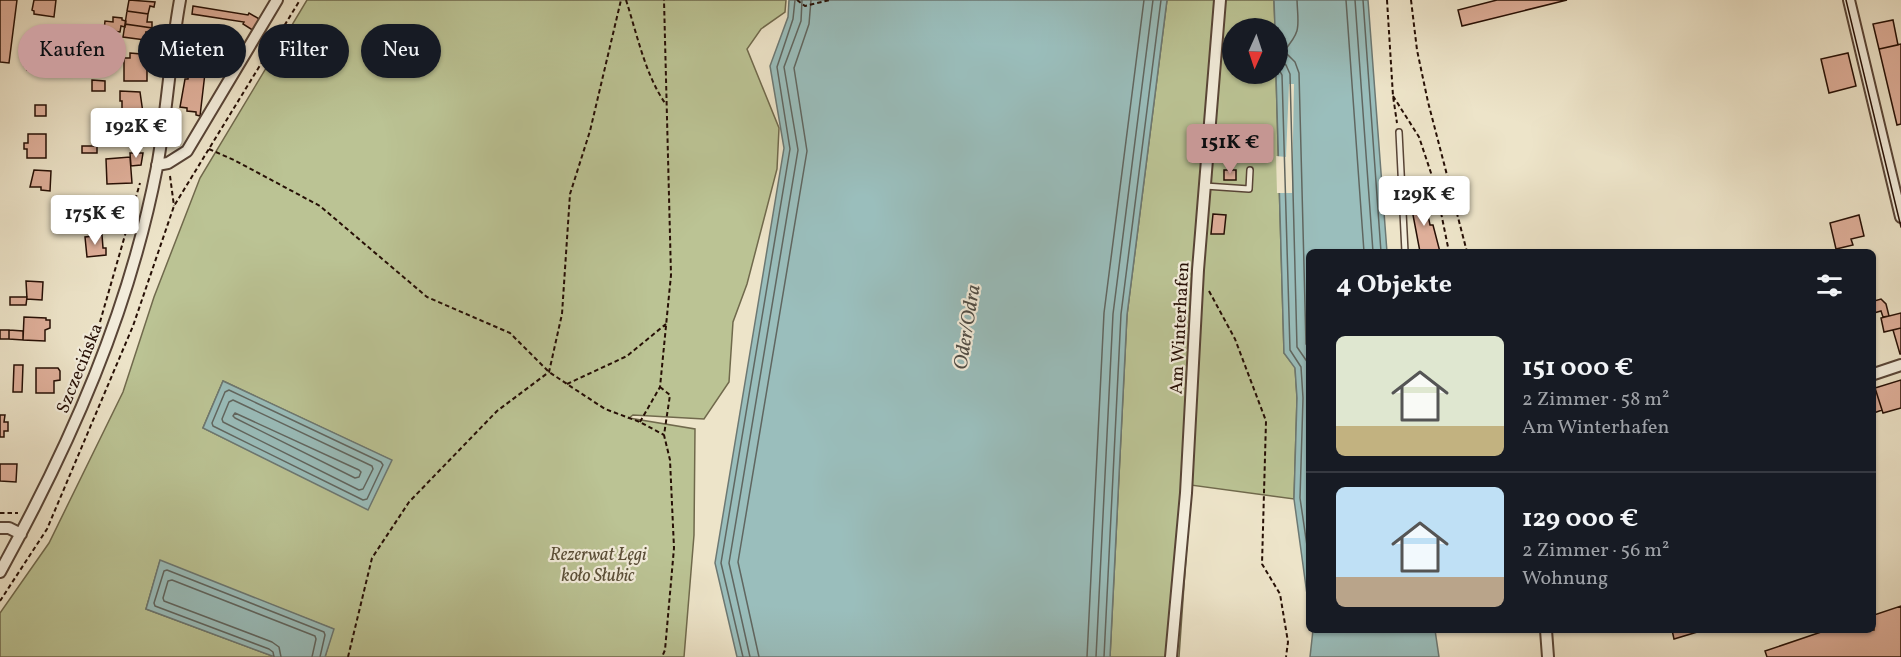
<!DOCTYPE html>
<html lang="de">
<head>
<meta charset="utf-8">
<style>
  :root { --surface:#171b24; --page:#242831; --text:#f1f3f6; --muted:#9ea1a6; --line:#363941; --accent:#c59692 }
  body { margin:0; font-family:Vollkorn,serif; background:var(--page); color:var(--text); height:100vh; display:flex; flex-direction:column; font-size:22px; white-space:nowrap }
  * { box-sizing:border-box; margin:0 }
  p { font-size:20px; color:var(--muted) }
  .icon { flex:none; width:33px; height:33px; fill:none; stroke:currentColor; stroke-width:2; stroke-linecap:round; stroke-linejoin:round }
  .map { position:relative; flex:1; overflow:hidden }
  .details { position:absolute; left:1306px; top:249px; width:570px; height:384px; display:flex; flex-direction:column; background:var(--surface); border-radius:9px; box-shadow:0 2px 4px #0004 }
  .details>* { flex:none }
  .top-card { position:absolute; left:18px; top:24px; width:570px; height:54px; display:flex; gap:12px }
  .needle { width:39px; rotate:183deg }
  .controls { position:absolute; left:1222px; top:18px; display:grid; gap:12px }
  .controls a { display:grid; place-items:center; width:66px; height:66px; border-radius:50%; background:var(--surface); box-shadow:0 2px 4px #0004; font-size:30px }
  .price { position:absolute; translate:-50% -51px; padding:0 14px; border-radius:6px; background:#fff; color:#222; font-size:20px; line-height:39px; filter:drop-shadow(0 2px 3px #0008) }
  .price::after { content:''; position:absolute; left:50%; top:36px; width:18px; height:14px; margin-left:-9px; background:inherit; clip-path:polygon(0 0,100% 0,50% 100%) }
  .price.active { background:var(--accent); color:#111 }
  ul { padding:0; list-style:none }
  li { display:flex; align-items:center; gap:18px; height:150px; padding:0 30px }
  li+li { border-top:2px solid var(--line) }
  li span { display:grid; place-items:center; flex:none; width:168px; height:120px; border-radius:9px; color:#555 }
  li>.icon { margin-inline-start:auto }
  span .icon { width:72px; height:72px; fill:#fffc; stroke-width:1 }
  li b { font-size:26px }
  h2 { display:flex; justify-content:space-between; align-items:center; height:72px; padding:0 30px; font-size:26px }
  .chip { padding:0 21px; border-radius:27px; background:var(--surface); box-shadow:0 2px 4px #0004; font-size:21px; line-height:54px }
  .chip.active { background:var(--accent); color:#111 }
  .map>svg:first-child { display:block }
  .green { fill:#bbc394; stroke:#70694c; stroke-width:1.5; fill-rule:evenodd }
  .water { fill:#9abebc; stroke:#6c7873; stroke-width:1.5 }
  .pier { fill:#ede4c9 }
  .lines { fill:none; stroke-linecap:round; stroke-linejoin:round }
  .shore { stroke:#606660; stroke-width:1.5 }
  .building { fill:#dfaf9a; stroke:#260f05; stroke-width:1.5 }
  .service-casing { stroke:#584436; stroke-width:8 }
  .minor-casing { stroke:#584436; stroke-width:14 }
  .path { stroke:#260f05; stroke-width:2; stroke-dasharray:4.5 3; stroke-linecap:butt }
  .service { stroke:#f3eddc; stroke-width:5 }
  .minor { stroke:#f3eddc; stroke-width:10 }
  .tram { stroke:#260f05; stroke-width:1.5 }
  .labels { text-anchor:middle; stroke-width:4.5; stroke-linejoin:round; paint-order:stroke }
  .street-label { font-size:18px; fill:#260f05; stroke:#f3eddc }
  .park-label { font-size:18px; font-style:italic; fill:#5a4e37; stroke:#f3eddc }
  .water-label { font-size:20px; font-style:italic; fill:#4f4c45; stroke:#f3eddc }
</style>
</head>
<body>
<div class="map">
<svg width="1901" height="657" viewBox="0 0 1901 657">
  <rect width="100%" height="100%" fill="#ede4c9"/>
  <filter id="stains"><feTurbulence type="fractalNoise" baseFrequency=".00333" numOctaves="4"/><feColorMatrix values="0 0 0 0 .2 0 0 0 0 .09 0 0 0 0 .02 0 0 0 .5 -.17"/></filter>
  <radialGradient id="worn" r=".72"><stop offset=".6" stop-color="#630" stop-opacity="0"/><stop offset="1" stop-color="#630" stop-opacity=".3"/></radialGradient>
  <path class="green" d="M307,0H786L785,12L761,29L747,49L779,128L777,169L747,284L733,322L729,382L704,419L633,415L629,418L695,429L694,535L684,657H325L333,629L160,561L146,609L275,657H0V613L49,543L123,392L154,297L200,178ZM223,381L391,460L368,509L203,428Z
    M1167,0H1274L1275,28H1233V74H1276L1284,353L1295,367L1297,398L1294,499L1191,485L1179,657H1110L1127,315Z"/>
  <path class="water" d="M789,0H1167L1127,315L1110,657H737L715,563L784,148L770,66L788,17Z
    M1274,0H1368L1387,252H1310L1309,609L1294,499L1297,398L1295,368L1284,353L1276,74H1278V28H1275Z
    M223,381L392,460L368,510L203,428Z
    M160,560L334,629L325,657H275L146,609Z
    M1313,630H1435L1439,657H1310Z"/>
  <path class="pier" d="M1289,84H1294L1292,193H1277L1276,156L1286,157Z"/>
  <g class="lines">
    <path class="shore" d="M1297,0C1298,27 1302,30 1284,51L1295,62L1299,73L1306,344L1310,349
      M1346,0L1364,252
      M1355,0L1373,252
      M1363,0L1381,252
      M1278,60L1286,65L1290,74L1297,347L1308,363L1310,380
      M1278,68L1282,75L1290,350L1301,367L1303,398L1300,498L1310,566
      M229,390L381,462L383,465L367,499L363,500L213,426L212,423L225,392Z
      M233,400L372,466L373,469L363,489L359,490L223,422L222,419L229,402Z
      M235,413L359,470L361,472L359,477L355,478L235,418L233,416Z
      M1310,440L1308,498L1310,512
      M274,657L273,652L269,649L155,606L154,603L164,571L167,570L324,632L325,635L320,657
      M281,657L279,647L272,642L164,601L163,598L168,581L172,580L315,636L316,639L312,657
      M743,657L721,563L790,149L777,67L793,19L795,0
      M750,657L729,563L798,150L784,67L801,21L802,0
      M759,657L738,562L807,151L794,68L809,24L811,0
      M1087,657L1104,313L1144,0
      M1096,657L1113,314L1153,0
      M1104,657L1121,314L1161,0"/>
  </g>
  <path class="building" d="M0,0H17L9,63L0,62Z
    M34,0H56L54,17L34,14V11L32,10Z
    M129,0L155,2L154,7L150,6L148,14L127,11Z
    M1497,0H1567L1462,26L1458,10Z
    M193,6L248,15L249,13L261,20L254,31L243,24L244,22L192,14Z
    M127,11L148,14L147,22H152V28L125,24Z
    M113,17L122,18V20L126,21L125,27L121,26L120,32L104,30L105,21L113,22Z
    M1893,20L1898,45L1879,49L1873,24Z
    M125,24L152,28L151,33L146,32L145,40L123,37Z
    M191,26L226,31L224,44L189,39Z
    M1901,44V124L1897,125L1879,49Z
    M35,45L47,46L46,55L48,56L44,72L27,70V66H24L25,53L34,54Z
    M100,47H111V60H99Z
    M130,53L141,54V58H147V81H124V58H130Z
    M1848,53L1856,86L1829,93L1821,59Z
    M186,70L205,73L200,116L196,115V112L187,111V108L180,107L185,79H188L189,71Z
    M92,80L105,81V91H92Z
    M120,91L140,92L143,113H122V101H120Z
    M35,105H46V116H35Z
    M115,123H134L131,146L115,145Z
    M28,134H46V158H27V149H24V143H28Z
    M82,146H97V153H82Z
    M130,153H143L141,165L131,166Z
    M130,157L132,183L107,184L106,159Z
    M34,170L51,171L50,191L41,190V187H30Z
    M1224,170H1236V180H1224Z
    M1424,196L1430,225H1433L1440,252H1420L1410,199Z
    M96,198L116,199L118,211H121L120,220L88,219V207H96Z
    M1213,214L1226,215L1224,234H1211Z
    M1859,215L1864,236L1851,239L1853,245L1836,249L1830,223Z
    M102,235L103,248H106V255L87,257L85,237Z
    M26,281L43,282L42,300L27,299Z
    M10,297H27L26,305H10Z
    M1881,299L1886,304L1889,316L1883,317L1881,311L1874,313V301Z
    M1901,313V328L1884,332L1881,318Z
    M24,317L46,318V320H50V328L45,330V341L23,340Z
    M1901,328V354H1900L1893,330Z
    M0,330H9V339H0Z
    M9,330L23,331V340L9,339Z
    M14,365H23L22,392H13Z
    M36,368H58L60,371V380L54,381V393H36Z
    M1901,380V408L1883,413L1875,388Z
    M1875,388L1882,410L1874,413V389Z
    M0,415H5L4,422H8V431H4V437H0Z
    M0,464H17L16,482L0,481Z
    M1901,606V657H1767L1765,651L1827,630H1874V615Z
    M1672,630H1704L1674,639Z"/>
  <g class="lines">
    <g class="service-casing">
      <path id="service" d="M1399,132L1405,252
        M1205,186L1249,189L1250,170"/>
    </g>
    <g class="minor-casing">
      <path id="minor" d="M1849,0L1901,217
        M157,165L168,163L187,151L277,0
        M1874,374L1901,365
        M0,528H9L21,534
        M0,572C71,443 129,312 157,167C167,112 170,55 180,0
        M1546,630L1548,657
        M1171,657L1186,493L1198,270L1220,0"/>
    </g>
    <path class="path" d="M626,0C637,34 645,74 665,103
      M797,0L805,6L830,0
      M1387,0L1393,96L1397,123
      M1411,0L1417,50L1428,102L1467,252
      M1393,96L1419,137L1436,188L1449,252
      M209,149L234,160L320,206L427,297L510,333L549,372L567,384L605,409L640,422L664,435
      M170,176L174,206
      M1209,291L1235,339L1266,421L1262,564L1280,594L1288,642L1286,657
      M100,322L140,183
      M567,384L627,356L666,324
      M660,387L670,395L664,435L670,460L674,548L665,650L662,657
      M640,422L660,387L671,275L664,0
      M0,513H18
      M0,601L47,529L133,326L174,206L300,0
      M348,657L372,558L409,502L497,411L549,372L562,314L570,194L590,131L621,0"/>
    <use href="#service" class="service"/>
    <use href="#minor" class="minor"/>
    <path class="tram" d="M1846,0L1901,227"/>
  </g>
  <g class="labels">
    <g class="street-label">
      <text transform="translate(1179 328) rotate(-87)" y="6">Am Winterhafen</text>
      <text transform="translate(79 368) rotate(-68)" y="6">Szczecińska</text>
    </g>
    <g class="park-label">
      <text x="598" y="560">Rezerwat Łęgi<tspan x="598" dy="21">koło Słubic</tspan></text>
    </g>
    <g class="water-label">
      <text transform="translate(966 327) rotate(-81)" y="7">Oder/Odra</text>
    </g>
  </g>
  <rect width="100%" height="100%" filter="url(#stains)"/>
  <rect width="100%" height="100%" fill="url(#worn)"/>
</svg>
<div class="controls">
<a><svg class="needle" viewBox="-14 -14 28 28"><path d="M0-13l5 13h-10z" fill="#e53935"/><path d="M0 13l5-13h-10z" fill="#9ea1a6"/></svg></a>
</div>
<b class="price" style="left:136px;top:159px">192K €</b>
<b class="price active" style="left:1230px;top:175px">151K €</b>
<b class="price" style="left:1424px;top:227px">129K €</b>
<b class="price" style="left:95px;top:246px">175K €</b>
<div class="top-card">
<a class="chip active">Kaufen</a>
<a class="chip">Mieten</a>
<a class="chip">Filter</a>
<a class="chip">Neu</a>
</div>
<section class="details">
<h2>4 Objekte<svg class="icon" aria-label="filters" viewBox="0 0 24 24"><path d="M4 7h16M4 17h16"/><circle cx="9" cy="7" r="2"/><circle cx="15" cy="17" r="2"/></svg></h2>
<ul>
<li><span style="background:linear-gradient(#dfe7d0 75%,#c2b280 0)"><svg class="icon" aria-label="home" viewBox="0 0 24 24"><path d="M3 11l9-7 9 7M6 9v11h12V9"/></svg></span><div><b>151 000 €</b><p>2 Zimmer · 58 m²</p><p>Am Winterhafen</p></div></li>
<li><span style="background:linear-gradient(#bfe0f5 75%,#b9a48a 0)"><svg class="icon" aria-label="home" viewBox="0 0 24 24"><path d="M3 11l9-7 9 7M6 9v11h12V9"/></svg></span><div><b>129 000 €</b><p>2 Zimmer · 56 m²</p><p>Wohnung</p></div></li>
</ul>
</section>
</div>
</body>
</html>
